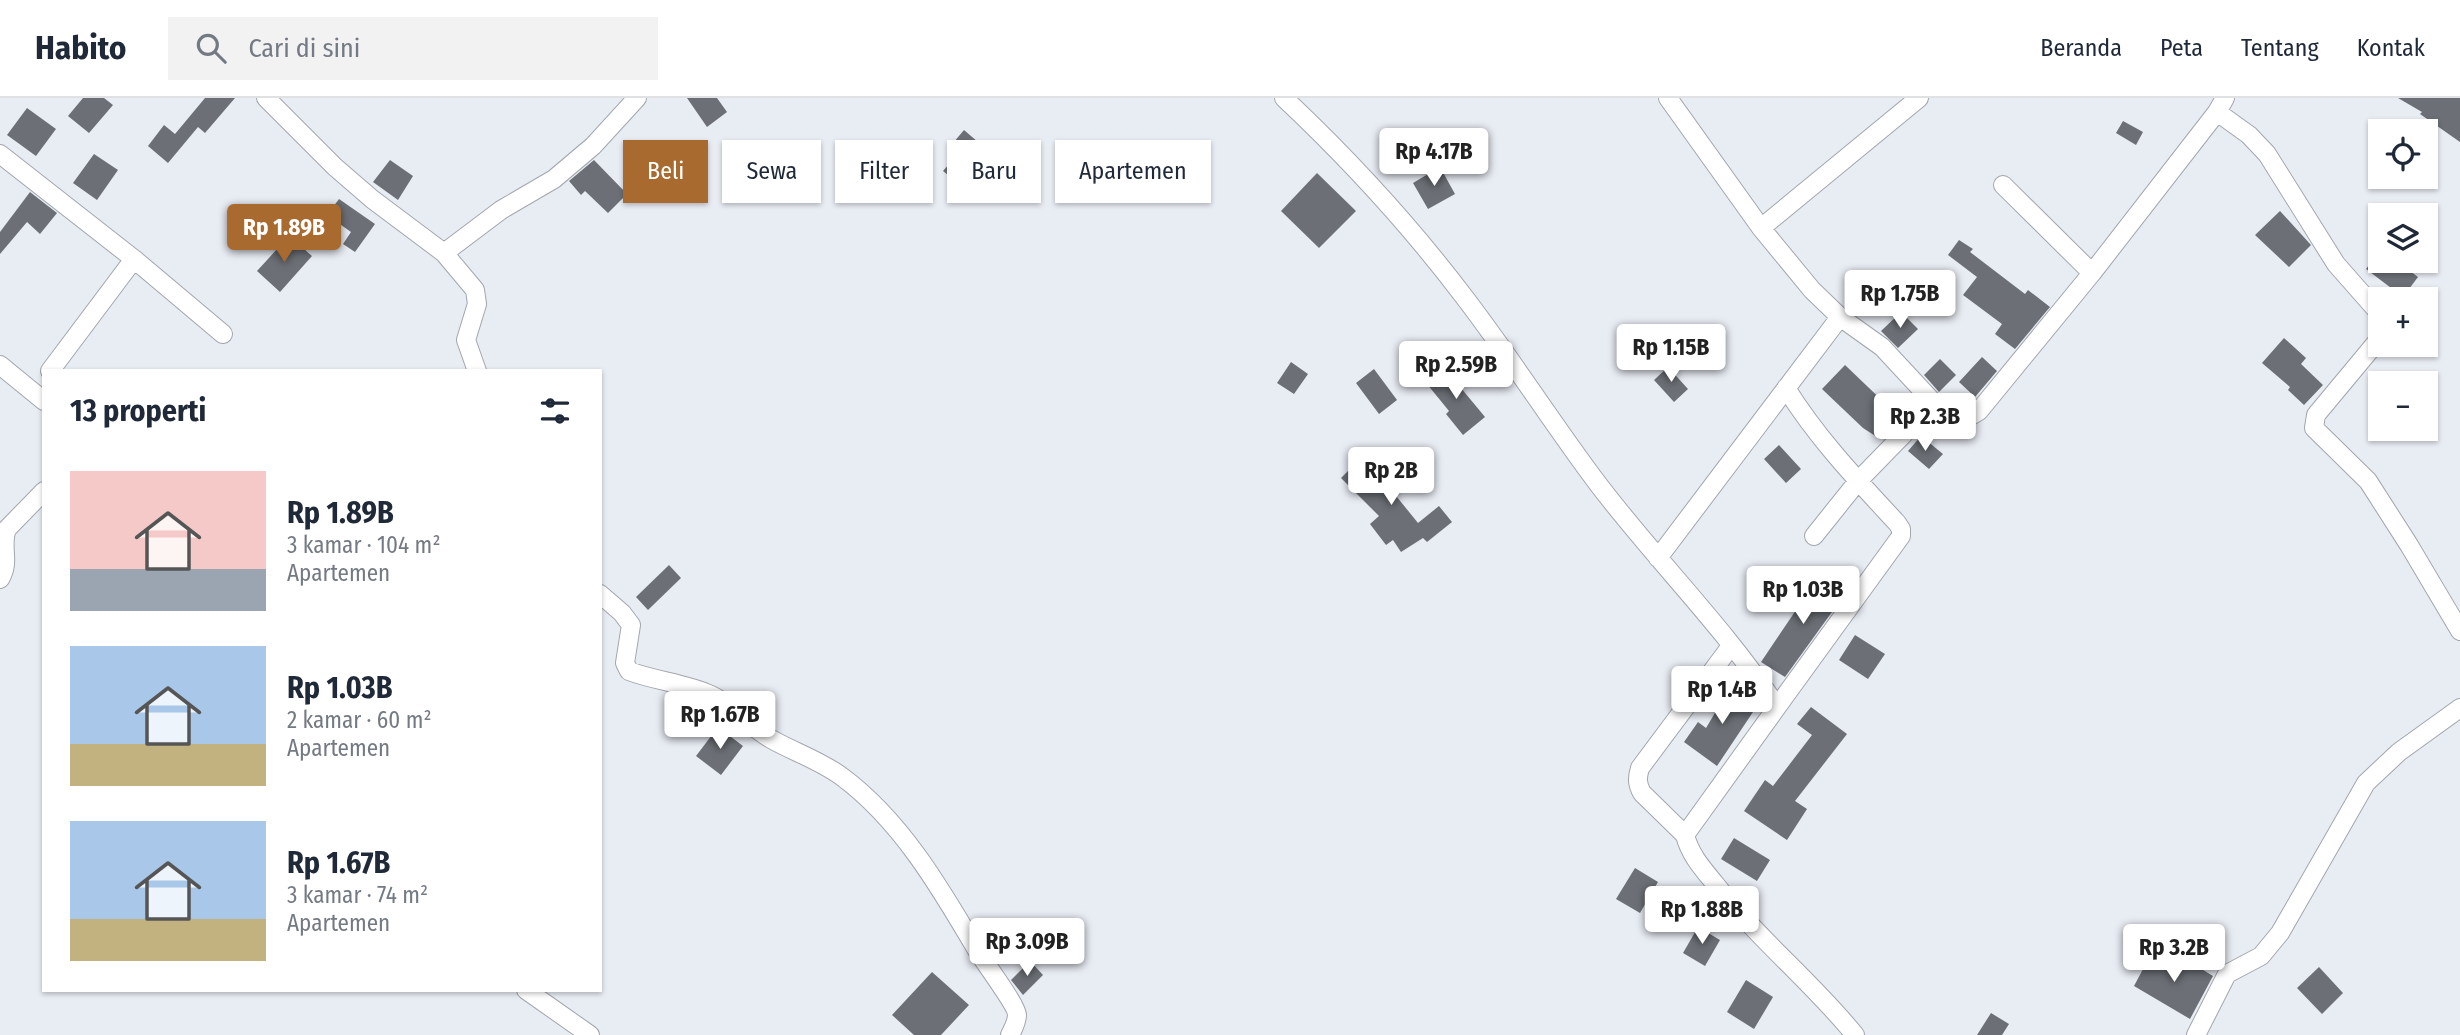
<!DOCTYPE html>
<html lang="id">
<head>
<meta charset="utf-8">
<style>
  :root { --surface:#fff; --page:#f2f2f3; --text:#1f2937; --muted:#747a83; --line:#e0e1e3; --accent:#a86a2f }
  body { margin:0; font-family:"Fira Sans Condensed",sans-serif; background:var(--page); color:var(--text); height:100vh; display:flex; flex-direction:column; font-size:26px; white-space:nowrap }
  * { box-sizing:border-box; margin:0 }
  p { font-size:23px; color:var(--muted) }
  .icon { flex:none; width:38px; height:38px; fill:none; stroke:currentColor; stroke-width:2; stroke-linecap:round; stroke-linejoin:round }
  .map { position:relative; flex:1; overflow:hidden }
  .side { position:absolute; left:42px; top:271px; width:560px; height:623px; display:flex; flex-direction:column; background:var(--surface); border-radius:0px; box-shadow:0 2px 5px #0004 }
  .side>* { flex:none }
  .top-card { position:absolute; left:623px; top:42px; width:665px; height:63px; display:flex; gap:14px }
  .tools { position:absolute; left:2368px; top:21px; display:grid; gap:14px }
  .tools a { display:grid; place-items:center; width:70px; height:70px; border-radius:0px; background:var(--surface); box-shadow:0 2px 5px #0004; font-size:35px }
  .price { position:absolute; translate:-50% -60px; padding:0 16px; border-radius:7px; background:#fff; color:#222; font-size:23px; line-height:46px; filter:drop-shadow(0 2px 4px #0008) }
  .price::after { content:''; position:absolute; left:50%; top:42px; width:21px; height:16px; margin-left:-10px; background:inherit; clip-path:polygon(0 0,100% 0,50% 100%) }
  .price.on { background:var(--accent); color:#fff }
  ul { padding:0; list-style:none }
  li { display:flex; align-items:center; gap:21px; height:175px; padding:0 28px }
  li span { display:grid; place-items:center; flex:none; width:196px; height:140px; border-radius:0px; color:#555 }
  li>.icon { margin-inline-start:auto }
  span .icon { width:84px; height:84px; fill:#fffc; stroke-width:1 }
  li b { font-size:30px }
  h2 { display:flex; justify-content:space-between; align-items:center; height:84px; padding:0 28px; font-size:30px }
  .tag { padding:0 24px; border-radius:0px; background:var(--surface); box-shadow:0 2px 5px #0004; font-size:24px; line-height:63px }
  .tag.on { background:var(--accent); color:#fff }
  header { display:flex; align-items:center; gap:42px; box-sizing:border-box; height:98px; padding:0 35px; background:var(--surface); border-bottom:2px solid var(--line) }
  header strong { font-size:33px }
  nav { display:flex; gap:38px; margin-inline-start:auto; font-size:24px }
  .search { width:490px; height:63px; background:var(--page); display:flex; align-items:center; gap:18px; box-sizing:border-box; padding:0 24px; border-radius:0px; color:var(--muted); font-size:26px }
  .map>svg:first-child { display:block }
  .building { fill:#6c7076 }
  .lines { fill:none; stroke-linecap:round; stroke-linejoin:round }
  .street-casing { stroke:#a2a6ad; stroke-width:20 }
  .street { stroke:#fff; stroke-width:18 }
</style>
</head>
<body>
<header>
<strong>Habito</strong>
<div class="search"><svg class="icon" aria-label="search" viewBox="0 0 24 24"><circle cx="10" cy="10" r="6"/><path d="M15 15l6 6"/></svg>Cari di sini</div>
<nav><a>Beranda</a><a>Peta</a><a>Tentang</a><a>Kontak</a></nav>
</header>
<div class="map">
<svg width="2460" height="937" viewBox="0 0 2460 937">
  <rect width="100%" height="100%" fill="#e8ecf3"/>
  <path class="building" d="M83,0H104L113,7L89,35L68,18Z
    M205,0H235L205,35L198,29L168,65L148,48L164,27L175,36Z
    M687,0H717L727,14L707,29Z
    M2398,0H2460V44L2420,16L2422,14Z
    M27,10L56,31L36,58L7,37Z
    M2123,23L2143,34L2136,47L2116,35Z
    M964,32L992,56L973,79L978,82L968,93L943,73L956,58L948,51Z
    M94,56L118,72L97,102L73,85Z
    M390,62L413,78L398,102L373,84Z
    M594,62L627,96L608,115L585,93L581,97L569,83Z
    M1440,69L1455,96L1428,111L1413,85Z
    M1317,75L1356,113L1319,150L1281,113Z
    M30,94L57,115L40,136L27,124L0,156V134Z
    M339,101L375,126L355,154L343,146L351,134L327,117Z
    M2280,113L2311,147L2289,169L2255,137Z
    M289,138L312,158L280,194L257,173Z
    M1959,142L1973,151L1970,154L2025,196L2028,192L2050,209L2015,251L1995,236L2002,226L1963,197L1977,179L1948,157Z
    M2372,163H2397L2418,179L2403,199L2366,171Z
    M1901,214L1918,231L1898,250L1881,233Z
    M2284,240L2306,260L2301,266L2323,287L2304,307L2288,292L2290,289L2262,265Z
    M1982,259L1997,273L1975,299L1959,284Z
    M1940,261L1956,277L1939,294L1924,277Z
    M1291,264L1308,276L1294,296L1277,285Z
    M1845,267L1890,310L1899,298L1914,309L1903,321L1897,317L1880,341L1863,330L1822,291Z
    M1449,268L1464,288L1461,290L1485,319L1463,337L1446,316L1449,313L1427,286Z
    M1668,269L1688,291L1674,304L1654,282Z
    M1374,271L1397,302L1379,316L1356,285Z
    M1921,338L1943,356L1929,371L1908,353Z
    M1779,347L1801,371L1786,385L1764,361Z
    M1367,354L1389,377L1384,383L1418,425L1439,408L1452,424L1427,444L1423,440L1401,454L1393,442L1386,447L1370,426L1379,418L1341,380Z
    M669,467L681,480L648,512L636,499Z
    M1819,478L1845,496L1785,579L1761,564Z
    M1855,537L1885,556L1868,581L1839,562Z
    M1731,588L1759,605L1717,668L1684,644L1698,624L1706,630Z
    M1811,609L1847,636L1795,703L1807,711L1787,742L1744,713L1765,682L1773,688L1812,637L1797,626Z
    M718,629L743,648L721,677L696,658Z
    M1734,740L1770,762L1757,783L1721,761Z
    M1635,770L1658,784L1640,815L1616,801Z
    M1698,829L1720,842L1705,868L1683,855Z
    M2151,856L2179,870L2185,861L2213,878L2190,921L2134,888Z
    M1030,863L1043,877L1023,897L1011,882Z
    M2319,869L2343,895L2322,916L2297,890Z
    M932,874L969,907L941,937H914L892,917Z
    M1746,882L1773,899L1754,931L1727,914Z
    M1991,915L2009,926L2002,937H1977Z"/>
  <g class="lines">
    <g class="street-casing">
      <path id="street" d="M266,0L335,69L372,101L444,155L475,192L477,206L466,242L477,273
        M1284,0C1352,64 1409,126 1465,200C1511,260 1552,325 1598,386C1655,461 1725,530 1777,609L1685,737C1690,757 1703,771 1716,787C1758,841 1812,884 1855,937
        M1668,0L1761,130L1812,192L1840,219L1882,249L1934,305L1948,316L1959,320L1969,319L1979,313L2092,175L2217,14L2225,0
        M2217,14L2249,37L2267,56L2336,166L2380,216
        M0,56L134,161L223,236
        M2003,87L2092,175
        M1761,130L1919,0
        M444,155L501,112L554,81L593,48L637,0
        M2380,240L2316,317L2314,330L2368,383L2409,447L2460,533
        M0,267L44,303
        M50,273L134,161
        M1814,438L1858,383L1934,305
        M1658,460L1840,219
        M0,481C11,463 0,449 7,431L44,393
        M600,496L622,515L631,527L625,565L629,573C655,583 685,585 711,597C733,607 749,629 771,641C794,654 819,662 841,678C901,722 941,791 978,854C985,865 1017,908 1017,917C1017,924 1013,931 1010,937
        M1777,609L1901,438V431L1897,425C1857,382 1817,340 1786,290
        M1685,737L1642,695C1637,686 1637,680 1640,670L1731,548
        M526,892L590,937
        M2196,937L2227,876L2261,858L2280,835L2366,685L2399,654L2460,610"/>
    </g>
    <use href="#street" class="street"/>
  </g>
</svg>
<div class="tools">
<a><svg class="icon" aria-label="locate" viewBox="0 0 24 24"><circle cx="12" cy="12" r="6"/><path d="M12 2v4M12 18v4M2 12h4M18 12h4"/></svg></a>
<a><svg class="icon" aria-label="layers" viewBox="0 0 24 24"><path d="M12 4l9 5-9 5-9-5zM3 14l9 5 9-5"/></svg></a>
<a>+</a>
<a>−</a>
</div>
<b class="price" style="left:1434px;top:90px">Rp 4.17B</b>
<b class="price on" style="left:284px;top:166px">Rp 1.89B</b>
<b class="price" style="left:1900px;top:232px">Rp 1.75B</b>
<b class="price" style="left:1671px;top:286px">Rp 1.15B</b>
<b class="price" style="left:1456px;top:303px">Rp 2.59B</b>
<b class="price" style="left:1925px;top:355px">Rp 2.3B</b>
<b class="price" style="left:1391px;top:409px">Rp 2B</b>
<b class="price" style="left:1803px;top:528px">Rp 1.03B</b>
<b class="price" style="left:1722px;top:628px">Rp 1.4B</b>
<b class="price" style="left:720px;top:653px">Rp 1.67B</b>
<b class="price" style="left:1702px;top:848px">Rp 1.88B</b>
<b class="price" style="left:1027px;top:880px">Rp 3.09B</b>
<b class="price" style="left:2174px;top:886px">Rp 3.2B</b>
<div class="top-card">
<a class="tag on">Beli</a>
<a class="tag">Sewa</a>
<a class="tag">Filter</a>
<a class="tag">Baru</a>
<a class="tag">Apartemen</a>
</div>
<section class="side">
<h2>13 properti<svg class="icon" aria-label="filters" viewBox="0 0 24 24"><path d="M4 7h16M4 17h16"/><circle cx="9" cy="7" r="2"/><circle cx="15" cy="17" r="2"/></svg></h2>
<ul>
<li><span style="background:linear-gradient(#f6c9c9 70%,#9aa5b1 0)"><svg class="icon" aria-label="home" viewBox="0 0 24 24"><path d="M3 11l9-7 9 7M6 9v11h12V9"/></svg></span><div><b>Rp 1.89B</b><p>3 kamar · 104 m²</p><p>Apartemen</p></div></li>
<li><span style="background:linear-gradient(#a9c7e8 70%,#c2b280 0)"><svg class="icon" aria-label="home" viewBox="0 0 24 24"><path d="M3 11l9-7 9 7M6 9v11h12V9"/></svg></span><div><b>Rp 1.03B</b><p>2 kamar · 60 m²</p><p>Apartemen</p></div></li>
<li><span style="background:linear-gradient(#a9c7e8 70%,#c2b280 0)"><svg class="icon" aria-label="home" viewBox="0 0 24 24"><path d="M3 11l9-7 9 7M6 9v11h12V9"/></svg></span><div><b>Rp 1.67B</b><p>3 kamar · 74 m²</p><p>Apartemen</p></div></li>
</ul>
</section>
</div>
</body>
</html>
